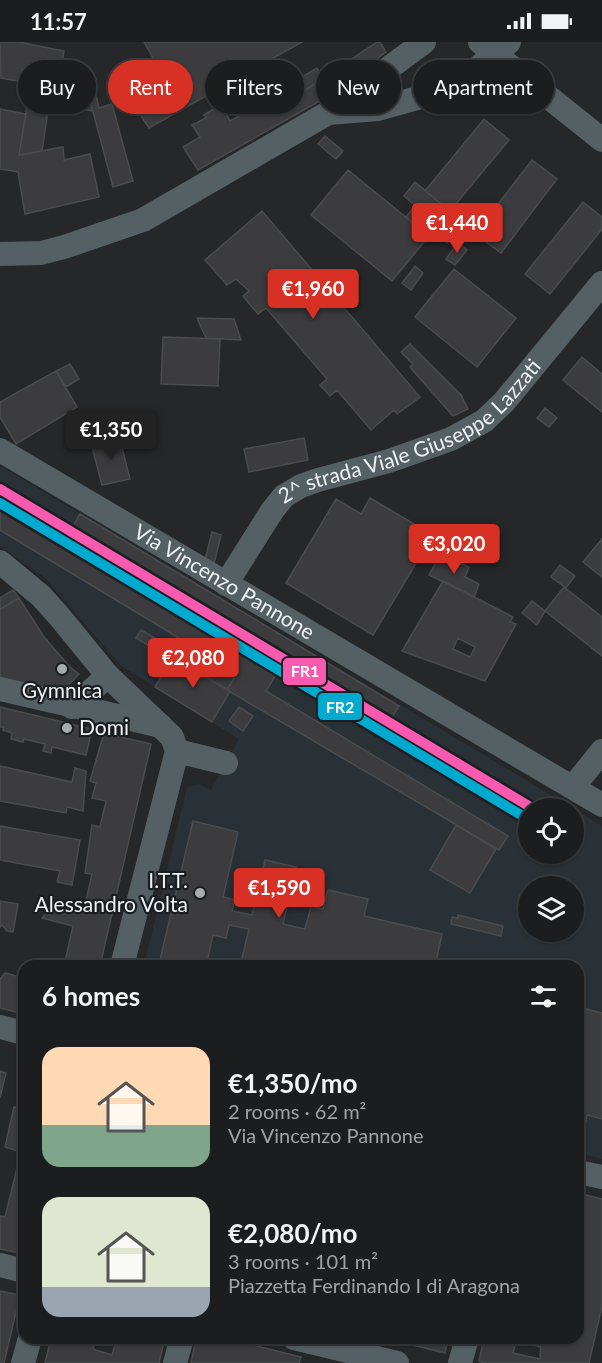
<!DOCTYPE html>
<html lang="en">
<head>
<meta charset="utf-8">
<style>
  :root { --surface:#1c1d1f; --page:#252628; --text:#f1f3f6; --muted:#a0a2a4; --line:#3a3b3d; --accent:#d93025 }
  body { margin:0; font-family:Lato,sans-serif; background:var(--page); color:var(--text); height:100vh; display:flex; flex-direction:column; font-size:22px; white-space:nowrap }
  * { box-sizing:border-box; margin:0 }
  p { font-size:20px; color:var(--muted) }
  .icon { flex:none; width:33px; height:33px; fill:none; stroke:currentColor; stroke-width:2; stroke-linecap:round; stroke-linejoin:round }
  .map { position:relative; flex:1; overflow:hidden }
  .panel { position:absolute; left:18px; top:918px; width:566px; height:384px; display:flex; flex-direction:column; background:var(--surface); border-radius:18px; box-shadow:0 2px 4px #0004,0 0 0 2px var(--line) }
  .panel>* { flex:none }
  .banner { position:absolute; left:18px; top:18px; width:567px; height:54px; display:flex; gap:12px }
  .buttons { position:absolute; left:518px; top:756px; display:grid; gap:12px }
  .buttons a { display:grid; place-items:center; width:66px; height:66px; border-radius:50%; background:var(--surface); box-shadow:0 2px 4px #0004,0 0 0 2px var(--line); font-size:30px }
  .price { position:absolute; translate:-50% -51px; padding:0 14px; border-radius:6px; background:var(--accent); color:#fff; font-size:20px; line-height:39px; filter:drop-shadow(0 2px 3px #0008) }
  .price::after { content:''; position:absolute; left:50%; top:36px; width:18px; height:14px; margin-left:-9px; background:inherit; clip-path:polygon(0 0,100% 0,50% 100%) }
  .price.current { background:#222; color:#fff }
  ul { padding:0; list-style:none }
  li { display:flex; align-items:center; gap:18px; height:150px; padding:0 24px }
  li span { display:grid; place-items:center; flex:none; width:168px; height:120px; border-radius:18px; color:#555 }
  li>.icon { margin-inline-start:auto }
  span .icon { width:72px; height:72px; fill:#fffc; stroke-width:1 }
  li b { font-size:26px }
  h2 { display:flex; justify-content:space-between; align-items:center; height:72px; padding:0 24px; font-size:26px }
  .tag { padding:0 21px; border-radius:27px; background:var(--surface); box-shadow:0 2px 4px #0004,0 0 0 2px var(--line); font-size:21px; line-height:54px }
  .tag.current { background:var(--accent); color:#fff }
  .status { display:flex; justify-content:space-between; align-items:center; height:42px; padding:0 30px; background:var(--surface); direction:ltr }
  .status svg { height:16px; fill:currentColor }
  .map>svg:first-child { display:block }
  .built { fill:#293137; fill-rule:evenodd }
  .building { fill:#3c3c3e; stroke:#4a4b4c; stroke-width:1.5; fill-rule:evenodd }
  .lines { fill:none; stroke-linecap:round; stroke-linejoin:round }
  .minor { stroke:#556064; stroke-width:24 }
  .rail-1-casing { stroke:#1b1e21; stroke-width:15 }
  .rail-2-casing { stroke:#1b1e21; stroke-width:15 }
  .rail-1 { stroke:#f75aaf; stroke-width:10 }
  .rail-2 { stroke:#00a9ce; stroke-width:10 }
  .poi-dot { fill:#a8abad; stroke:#1b1e21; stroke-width:2 }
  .labels { text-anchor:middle; stroke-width:4.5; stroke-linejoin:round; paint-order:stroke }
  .street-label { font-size:21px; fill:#eff2f4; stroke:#1b1e21 }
  .poi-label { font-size:21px; fill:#eff2f4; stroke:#1b1e21 }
  .line-badge { stroke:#1b1e21; stroke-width:2 }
  .badge-label { font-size:16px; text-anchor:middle; font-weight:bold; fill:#fff }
</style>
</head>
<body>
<div class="status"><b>11:57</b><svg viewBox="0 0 49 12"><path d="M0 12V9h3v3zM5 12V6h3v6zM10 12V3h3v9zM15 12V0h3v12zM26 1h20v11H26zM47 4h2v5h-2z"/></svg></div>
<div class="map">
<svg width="602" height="1321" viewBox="0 0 602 1321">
  <rect width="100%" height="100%" fill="#252729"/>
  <path class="built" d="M0,424L573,766H528V812H573V767L602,784V1117L578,1111V924H144L187,745L199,742L211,748L239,697L121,624L45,536L0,504ZM528,844H573V890H528Z"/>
  <path class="building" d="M0,0H19L64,9L57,46L1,36Z
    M144,0H302L149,86L130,57L165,37Z
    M377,0H380L386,10L334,48L316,61L198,128L183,105L200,95L192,83L206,76L204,73L221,62L230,79L278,53L283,63Z
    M317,26L323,37L283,63L276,50Z
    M94,45L99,66L112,62L133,139L113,145L87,47Z
    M59,48L88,53L93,69L56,63Z
    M28,57L49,62L42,109L19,113Z
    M0,67L26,72L19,113L63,105L64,118L90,112L99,155L25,172L18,130L0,127Z
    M484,77L509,98L450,169L425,149Z
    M325,94L343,109L336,117L318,102Z
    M532,118L557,137L501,211L475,192Z
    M348,128L429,194L392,239L311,173Z
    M415,140L450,169L447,174L456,181L458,178L463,181L452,196L404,154Z
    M583,160L602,175V187L550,252L525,232Z
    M415,164L452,196L447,201L433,189L429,194L406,175Z
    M262,169L420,355L397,372L394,368L371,388L337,348L330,354L320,343L327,337L266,266L258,272L243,254L249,249L236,237L227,243L205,218Z
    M458,201L467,208L455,223L446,217Z
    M415,224L423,231L411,248L402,241Z
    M454,227L516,276L477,325L415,275Z
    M197,276L234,277L241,298L206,296Z
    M163,295L220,297L218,344L161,342Z
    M410,302L461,353L468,367L453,374L410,325L413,322L401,310Z
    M582,315L602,332V370L563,338Z
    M70,322L79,337L66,345L56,329Z
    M56,329L77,365L16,402L0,375V360Z
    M545,366L557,376L549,385L537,376Z
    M119,394L130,437L102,443L91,401Z
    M304,396L308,418L249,430L244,407Z
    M370,456L433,493L373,593L286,541L336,457L361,472Z
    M0,468L275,634L266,649L508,794L499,808L227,648L237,631L0,488Z
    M80,472L399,664L391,677L72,486Z
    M212,490L221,493L214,522L205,518Z
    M602,497V535L583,520Z
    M441,511L469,525L465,535L479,542L474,555L429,533Z
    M560,523L575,534L566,546L551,535Z
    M443,539L513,575L510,580L516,582L485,639L402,609ZM458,596L475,605L470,615L453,607Z
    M564,545L602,575V614L545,569Z
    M13,548L19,556L0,567V556Z
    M19,556L44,595L70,625L79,632L60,652L0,637V567Z
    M532,559L545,569L537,583L522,571Z
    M141,588L172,606L167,615L136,596Z
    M186,601L237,631L227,648L177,617Z
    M173,615L230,649L212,680L155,645Z
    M0,665L92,687L86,713L52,705L51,711L43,709L45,702L24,697L23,700L11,697L12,691L3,688L4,685H0Z
    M239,665L253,674L243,689L229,679Z
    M104,691L151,702L100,924H64L73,884L42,876L55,861L77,867L79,858L86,859L92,832L85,831L92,783L100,785L106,759L92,756L96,741L90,739Z
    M0,724L72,740L75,726L86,729L83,769L67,765L66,771L0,759Z
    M193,779L238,790L223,855L235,858L232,869L252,873L265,818L296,825L283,882L305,887L311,864L323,867L328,848L368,857L364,874L442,892L435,924H297L274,919L273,924H240L249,887L229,883L226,896L213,893L206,924H167L159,922Z
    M456,783L496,807L470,851L430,828Z
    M0,784L80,798L72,843L57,840L60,829L0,818Z
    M0,859L18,862L13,890L7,889L2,883L0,885Z
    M458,873L503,884L501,894L451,882L452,875L458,876Z
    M5,931L24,936V972L0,966V937Z
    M578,965L602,971V1077L587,1073L583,1093L578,1092Z
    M0,1029L6,1031L0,1056Z
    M24,1064V1212L0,1207V1174L5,1175L21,1110L5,1105L14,1065L23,1067Z
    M578,1151L602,1157V1264L589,1321H485L479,1319L484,1296H508L506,1302L515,1304L513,1311L540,1317L541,1297L567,1303L568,1296H578V1208L582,1190L578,1189Z
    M0,1249L20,1253L4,1321H0Z
    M51,1296H96L93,1307L112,1313L117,1296H165L159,1321H45Z
    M196,1296H225L301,1315L299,1321H191Z
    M384,1296H448L445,1311Z
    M528,1296L541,1297L540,1305L527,1301Z"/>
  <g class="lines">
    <g class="minor">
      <path d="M480,0L602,98"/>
      <path d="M328,71L378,67L421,55L463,38L509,0"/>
      <path d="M0,212L41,211L64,205L143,178L328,71L424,0"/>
      <path id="s1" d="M0,408L602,763"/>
      <path d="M0,520L41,554L59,574L108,634L172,695L177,709"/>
      <path id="s2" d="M226,542L272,469L284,454L301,444L318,438L389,419L451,397L484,379L504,360L602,241"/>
      <path d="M0,647L161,684"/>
      <path d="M72,665L108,634"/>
      <path d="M177,709L226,721"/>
      <path d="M573,745L602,709"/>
      <path d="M122,924L177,709"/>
      <path d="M0,985L24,991"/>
      <path d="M578,1130L602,1135"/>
      <path d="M0,1223L24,1229"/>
      <path d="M294,1296L397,1321"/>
      <path d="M23,1321L30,1296"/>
      <path d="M175,1321L182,1296"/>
      <path d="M460,1321L467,1296"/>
    </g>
    <g class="rail-1-casing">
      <path id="rail-1" d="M0,447L532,766"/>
    </g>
    <g class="rail-2-casing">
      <path id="rail-2" d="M0,461L526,776"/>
    </g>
    <use href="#rail-1" class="rail-1"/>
    <use href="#rail-2" class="rail-2"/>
  </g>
  <g class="poi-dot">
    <circle cx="62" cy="627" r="6"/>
    <circle cx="67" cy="686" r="6"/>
    <circle cx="200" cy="851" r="6"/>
  </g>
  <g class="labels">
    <g class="street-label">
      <text dy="7" stroke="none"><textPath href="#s2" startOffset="250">2^ strada Viale Giuseppe Lazzati</textPath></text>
      <text dy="7" stroke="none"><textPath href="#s1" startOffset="260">Via Vincenzo Pannone</textPath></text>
    </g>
    <g class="poi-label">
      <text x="62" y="656">Gymnica</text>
      <text x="79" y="693" text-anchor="start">Domi</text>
      <text x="188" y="846" text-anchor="end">I.T.T.<tspan x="188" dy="24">Alessandro Volta</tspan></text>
    </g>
  </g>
  <g class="line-badge">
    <rect x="282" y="615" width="45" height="29" rx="6" fill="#f75aaf"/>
    <rect x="317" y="650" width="46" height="29" rx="6" fill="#00a9ce"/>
  </g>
  <g class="badge-label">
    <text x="305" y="635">FR1</text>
    <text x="340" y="671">FR2</text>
  </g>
</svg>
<div class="buttons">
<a><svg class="icon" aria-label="locate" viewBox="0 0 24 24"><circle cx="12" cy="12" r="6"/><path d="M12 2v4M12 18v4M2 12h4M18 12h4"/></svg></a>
<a><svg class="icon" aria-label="layers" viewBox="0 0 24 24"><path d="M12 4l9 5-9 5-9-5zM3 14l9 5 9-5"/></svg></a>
</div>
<b class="price" style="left:457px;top:212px">€1,440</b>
<b class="price" style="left:313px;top:278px">€1,960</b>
<b class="price current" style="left:111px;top:419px">€1,350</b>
<b class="price" style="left:454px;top:533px">€3,020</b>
<b class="price" style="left:193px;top:647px">€2,080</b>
<b class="price" style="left:279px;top:877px">€1,590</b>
<div class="banner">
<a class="tag">Buy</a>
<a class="tag current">Rent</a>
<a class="tag">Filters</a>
<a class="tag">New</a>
<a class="tag">Apartment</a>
</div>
<section class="panel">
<h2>6 homes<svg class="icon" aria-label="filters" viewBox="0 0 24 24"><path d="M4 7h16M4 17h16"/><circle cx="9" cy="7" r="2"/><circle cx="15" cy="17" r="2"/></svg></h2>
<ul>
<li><span style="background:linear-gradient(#ffd9b3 65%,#7fa58c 0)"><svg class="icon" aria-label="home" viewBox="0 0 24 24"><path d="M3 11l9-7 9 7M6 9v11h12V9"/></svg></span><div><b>€1,350/mo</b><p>2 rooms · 62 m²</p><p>Via Vincenzo Pannone</p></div></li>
<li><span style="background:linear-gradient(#dfe7d0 75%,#9aa5b1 0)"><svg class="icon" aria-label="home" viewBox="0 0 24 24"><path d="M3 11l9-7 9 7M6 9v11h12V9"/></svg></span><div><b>€2,080/mo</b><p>3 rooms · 101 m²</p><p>Piazzetta Ferdinando I di Aragona</p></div></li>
</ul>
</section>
</div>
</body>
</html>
